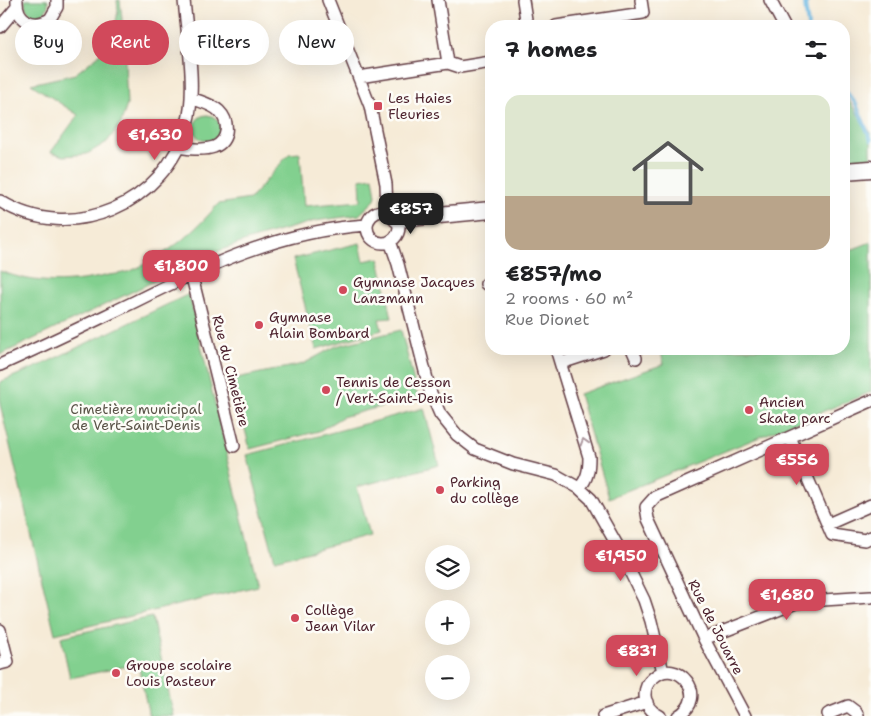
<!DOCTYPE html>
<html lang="en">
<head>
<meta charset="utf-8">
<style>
  :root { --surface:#fff; --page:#f6f6f6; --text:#202124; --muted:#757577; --accent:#d1495b }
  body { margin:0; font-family:"Shantell Sans",sans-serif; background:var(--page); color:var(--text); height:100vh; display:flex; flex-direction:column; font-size:19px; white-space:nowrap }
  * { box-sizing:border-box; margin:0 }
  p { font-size:16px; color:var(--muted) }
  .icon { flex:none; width:28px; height:28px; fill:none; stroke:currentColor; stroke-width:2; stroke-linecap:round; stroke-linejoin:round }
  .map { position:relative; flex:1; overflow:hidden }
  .side { position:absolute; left:485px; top:20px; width:365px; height:335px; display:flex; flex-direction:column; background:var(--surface); border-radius:20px; box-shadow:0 5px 20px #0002 }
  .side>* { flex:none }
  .guide { position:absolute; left:15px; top:20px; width:395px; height:45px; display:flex; gap:10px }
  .fabs { position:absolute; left:425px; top:545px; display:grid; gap:10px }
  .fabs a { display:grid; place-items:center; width:45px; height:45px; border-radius:50%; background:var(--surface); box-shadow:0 5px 20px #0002; font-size:25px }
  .price { position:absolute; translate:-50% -42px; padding:0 11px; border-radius:10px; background:var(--accent); color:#fff; font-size:16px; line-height:32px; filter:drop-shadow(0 1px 2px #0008) }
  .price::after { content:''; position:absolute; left:50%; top:30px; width:15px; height:11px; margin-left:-8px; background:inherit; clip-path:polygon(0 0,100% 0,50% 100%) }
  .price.on { background:#222; color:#fff }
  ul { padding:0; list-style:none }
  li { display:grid; align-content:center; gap:10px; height:265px; padding:0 20px }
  li span { display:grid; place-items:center; height:155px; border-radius:15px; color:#555 }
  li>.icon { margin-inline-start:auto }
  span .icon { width:90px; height:90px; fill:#fffc; stroke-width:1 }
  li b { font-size:21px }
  h2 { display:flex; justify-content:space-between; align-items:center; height:60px; padding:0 20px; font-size:21px }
  .tag { padding:0 18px; border-radius:22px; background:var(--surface); box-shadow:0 5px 20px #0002; font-size:18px; line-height:45px }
  .tag.on { background:var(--accent); color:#fff }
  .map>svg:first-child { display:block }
  .green { fill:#82d08f; stroke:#66785d }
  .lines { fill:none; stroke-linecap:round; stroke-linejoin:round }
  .stream { stroke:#69b8e3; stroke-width:4 }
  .street-casing { stroke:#643e45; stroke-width:14 }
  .secondary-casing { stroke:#643e45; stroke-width:19 }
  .street { stroke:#fff; stroke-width:11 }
  .secondary { stroke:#fff; stroke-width:16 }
  .oneway { stroke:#ae9aa0 }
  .poi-dot { fill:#d1495b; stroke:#fdfcf7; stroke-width:2 }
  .labels { text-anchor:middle; stroke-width:5; stroke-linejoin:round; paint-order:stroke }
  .poi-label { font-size:14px; fill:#4a1f2b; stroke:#fdfcf7; text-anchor:start }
  .street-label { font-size:14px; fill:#4a1f2b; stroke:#fdfcf7 }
  .park-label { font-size:14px; fill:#5b5449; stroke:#fdfcf7 }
</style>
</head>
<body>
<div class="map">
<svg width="871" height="716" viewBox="0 0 871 716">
  <rect width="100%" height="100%" fill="#fdfcf7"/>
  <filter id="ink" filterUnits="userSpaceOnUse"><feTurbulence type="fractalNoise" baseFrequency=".02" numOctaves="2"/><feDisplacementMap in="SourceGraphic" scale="10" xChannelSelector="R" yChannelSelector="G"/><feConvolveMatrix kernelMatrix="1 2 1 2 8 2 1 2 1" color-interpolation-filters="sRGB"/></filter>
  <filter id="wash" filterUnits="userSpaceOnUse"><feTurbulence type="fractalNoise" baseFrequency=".0096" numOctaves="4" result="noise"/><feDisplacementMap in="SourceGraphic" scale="20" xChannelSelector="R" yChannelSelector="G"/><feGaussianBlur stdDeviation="1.12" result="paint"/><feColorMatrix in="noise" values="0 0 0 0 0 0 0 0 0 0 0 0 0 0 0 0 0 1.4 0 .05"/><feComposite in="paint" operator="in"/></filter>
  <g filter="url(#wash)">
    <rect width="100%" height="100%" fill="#f6ebd7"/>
    <path class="green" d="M25,0H48C50,21 23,20 25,0Z
      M117,0H120L124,39L127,105L121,123L107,142L87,154L64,156L51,152L78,115L31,84L75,74L99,55L114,31L118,11Z
      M844,94L871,133V162L844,164Z
      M194 128a13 13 0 1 1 26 0a13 13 0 1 1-26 0Z
      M300,153L304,206L361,201L360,179L373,177L376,196L374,201L359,215L315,221L249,240L213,253L0,355V271C36,285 71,284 109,275C117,274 127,273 135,269C167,255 196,231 218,204L250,199L289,154Z
      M871,242V392L609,498L579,394L664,364L660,349H844V250L853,249Z
      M360,243L364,261L379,258L392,318L379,319L382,330L316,349L293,259Z
      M189,294L258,586L55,634L0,404V382L41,365Z
      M401,330L418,397L342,417L319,431L250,449L232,379L303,364L336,346Z
      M424,408L439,465L357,487L370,535L275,560L247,455Z
      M152,617L174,716H149L138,664L70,678L61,637Z"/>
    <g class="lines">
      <path class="stream" d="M808,0L805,5L808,26
        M844,89L856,104L871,140"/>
    </g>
  </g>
  <g filter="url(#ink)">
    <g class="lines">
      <g class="street-casing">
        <path id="street" d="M17,0C16,20 33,29 50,19L57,7V0
          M328,0L370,106L386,184L387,211
          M438,0L448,63
          M523,0L527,26
          M770,0L784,26
          M556,26L643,13L641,0
          M0,27L17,7
          M359,77L448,63L460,67L491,62
          M179,147C190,149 203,151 214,147C229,141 230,122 219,111C212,104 201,102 191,98
          M0,201C71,246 166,204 187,124C197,90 187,36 184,0
          M367 227a16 16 0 1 1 32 0a16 16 0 1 1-32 0Z
          M390,241L398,264L430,391L440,414L457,435L475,449L513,464L556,475L579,488L591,499L617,545L644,600L651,621L663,672
          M191,273L234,446
          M486,284L491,283
          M556,349L589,457C589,469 588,479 579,488
          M632,349L636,358
          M561,363L604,349
          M0,365C45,345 90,323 134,302C210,264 280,231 367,225
          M790,437L832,535L865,540L871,537
          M828,524L871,505
          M0,630L8,662L0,664
          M704,639L796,603L807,601L871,597
          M603,716L647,702
          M660,716C651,712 645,704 645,695C645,688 648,682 653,678C677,655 711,697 678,716
          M745,716L704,639L648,519L646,507L655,497L871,401
          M829,716L828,714L848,706L856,712L858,716"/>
      </g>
      <g class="secondary-casing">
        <path id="secondary" d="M844,171L871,169
          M397,219L491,210"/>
      </g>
      <use href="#street" class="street"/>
      <use href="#secondary" class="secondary"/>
    </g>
    <defs><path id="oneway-chevron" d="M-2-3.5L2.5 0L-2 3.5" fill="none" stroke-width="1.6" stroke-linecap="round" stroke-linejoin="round" transform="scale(1.25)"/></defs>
    <use class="oneway" href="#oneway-chevron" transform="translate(584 442) rotate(-107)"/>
  </g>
  <g class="poi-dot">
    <rect x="373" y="101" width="10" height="10" rx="2.5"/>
    <circle cx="343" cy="290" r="5"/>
    <circle cx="259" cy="325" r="5"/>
    <circle cx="326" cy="390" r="5"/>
    <circle cx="749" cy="410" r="5"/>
    <circle cx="440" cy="490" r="5"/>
    <circle cx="295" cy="618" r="5"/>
    <circle cx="116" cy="673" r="5"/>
  </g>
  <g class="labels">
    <g class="poi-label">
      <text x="388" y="103">Les Haies<tspan x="388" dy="16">Fleuries</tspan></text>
      <text x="353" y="287">Gymnase Jacques<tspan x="353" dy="16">Lanzmann</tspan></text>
      <text x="269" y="322">Gymnase<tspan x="269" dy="16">Alain Bombard</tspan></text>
      <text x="336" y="387">Tennis de Cesson<tspan x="336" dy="16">/ Vert-Saint-Denis</tspan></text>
      <text x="759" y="407">Ancien<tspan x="759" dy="16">Skate parc</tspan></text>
      <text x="450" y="487">Parking<tspan x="450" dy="16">du collège</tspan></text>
      <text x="305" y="615">Collège<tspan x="305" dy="16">Jean Vilar</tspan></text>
      <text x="126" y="670">Groupe scolaire<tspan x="126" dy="16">Louis Pasteur</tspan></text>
    </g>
    <g class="street-label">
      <text transform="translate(231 371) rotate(76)" y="5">Rue du Cimetière</text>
      <text transform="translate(716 627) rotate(63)" y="5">Rue de Jouarre</text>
    </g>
    <g class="park-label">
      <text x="136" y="414">Cimetière municipal<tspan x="136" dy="16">de Vert-Saint-Denis</tspan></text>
    </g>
  </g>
</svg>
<div class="fabs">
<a><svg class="icon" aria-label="layers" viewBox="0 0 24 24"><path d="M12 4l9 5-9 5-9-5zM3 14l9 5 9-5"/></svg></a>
<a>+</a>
<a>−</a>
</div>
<b class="price" style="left:155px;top:161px">€1,630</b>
<b class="price on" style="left:411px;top:235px">€857</b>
<b class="price" style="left:181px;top:292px">€1,800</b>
<b class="price" style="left:797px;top:486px">€556</b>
<b class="price" style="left:621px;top:582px">€1,950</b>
<b class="price" style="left:787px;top:621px">€1,680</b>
<b class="price" style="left:637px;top:677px">€831</b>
<div class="guide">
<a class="tag">Buy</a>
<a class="tag on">Rent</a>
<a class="tag">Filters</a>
<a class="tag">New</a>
</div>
<section class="side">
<h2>7 homes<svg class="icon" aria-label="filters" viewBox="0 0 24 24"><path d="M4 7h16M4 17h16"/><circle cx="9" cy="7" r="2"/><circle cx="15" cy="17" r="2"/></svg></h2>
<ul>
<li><span style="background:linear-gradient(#dfe7d0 65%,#b9a48a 0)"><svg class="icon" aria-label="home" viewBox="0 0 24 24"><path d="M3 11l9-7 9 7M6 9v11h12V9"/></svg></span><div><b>€857/mo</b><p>2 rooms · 60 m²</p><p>Rue Dionet</p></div></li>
</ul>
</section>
</div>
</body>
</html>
